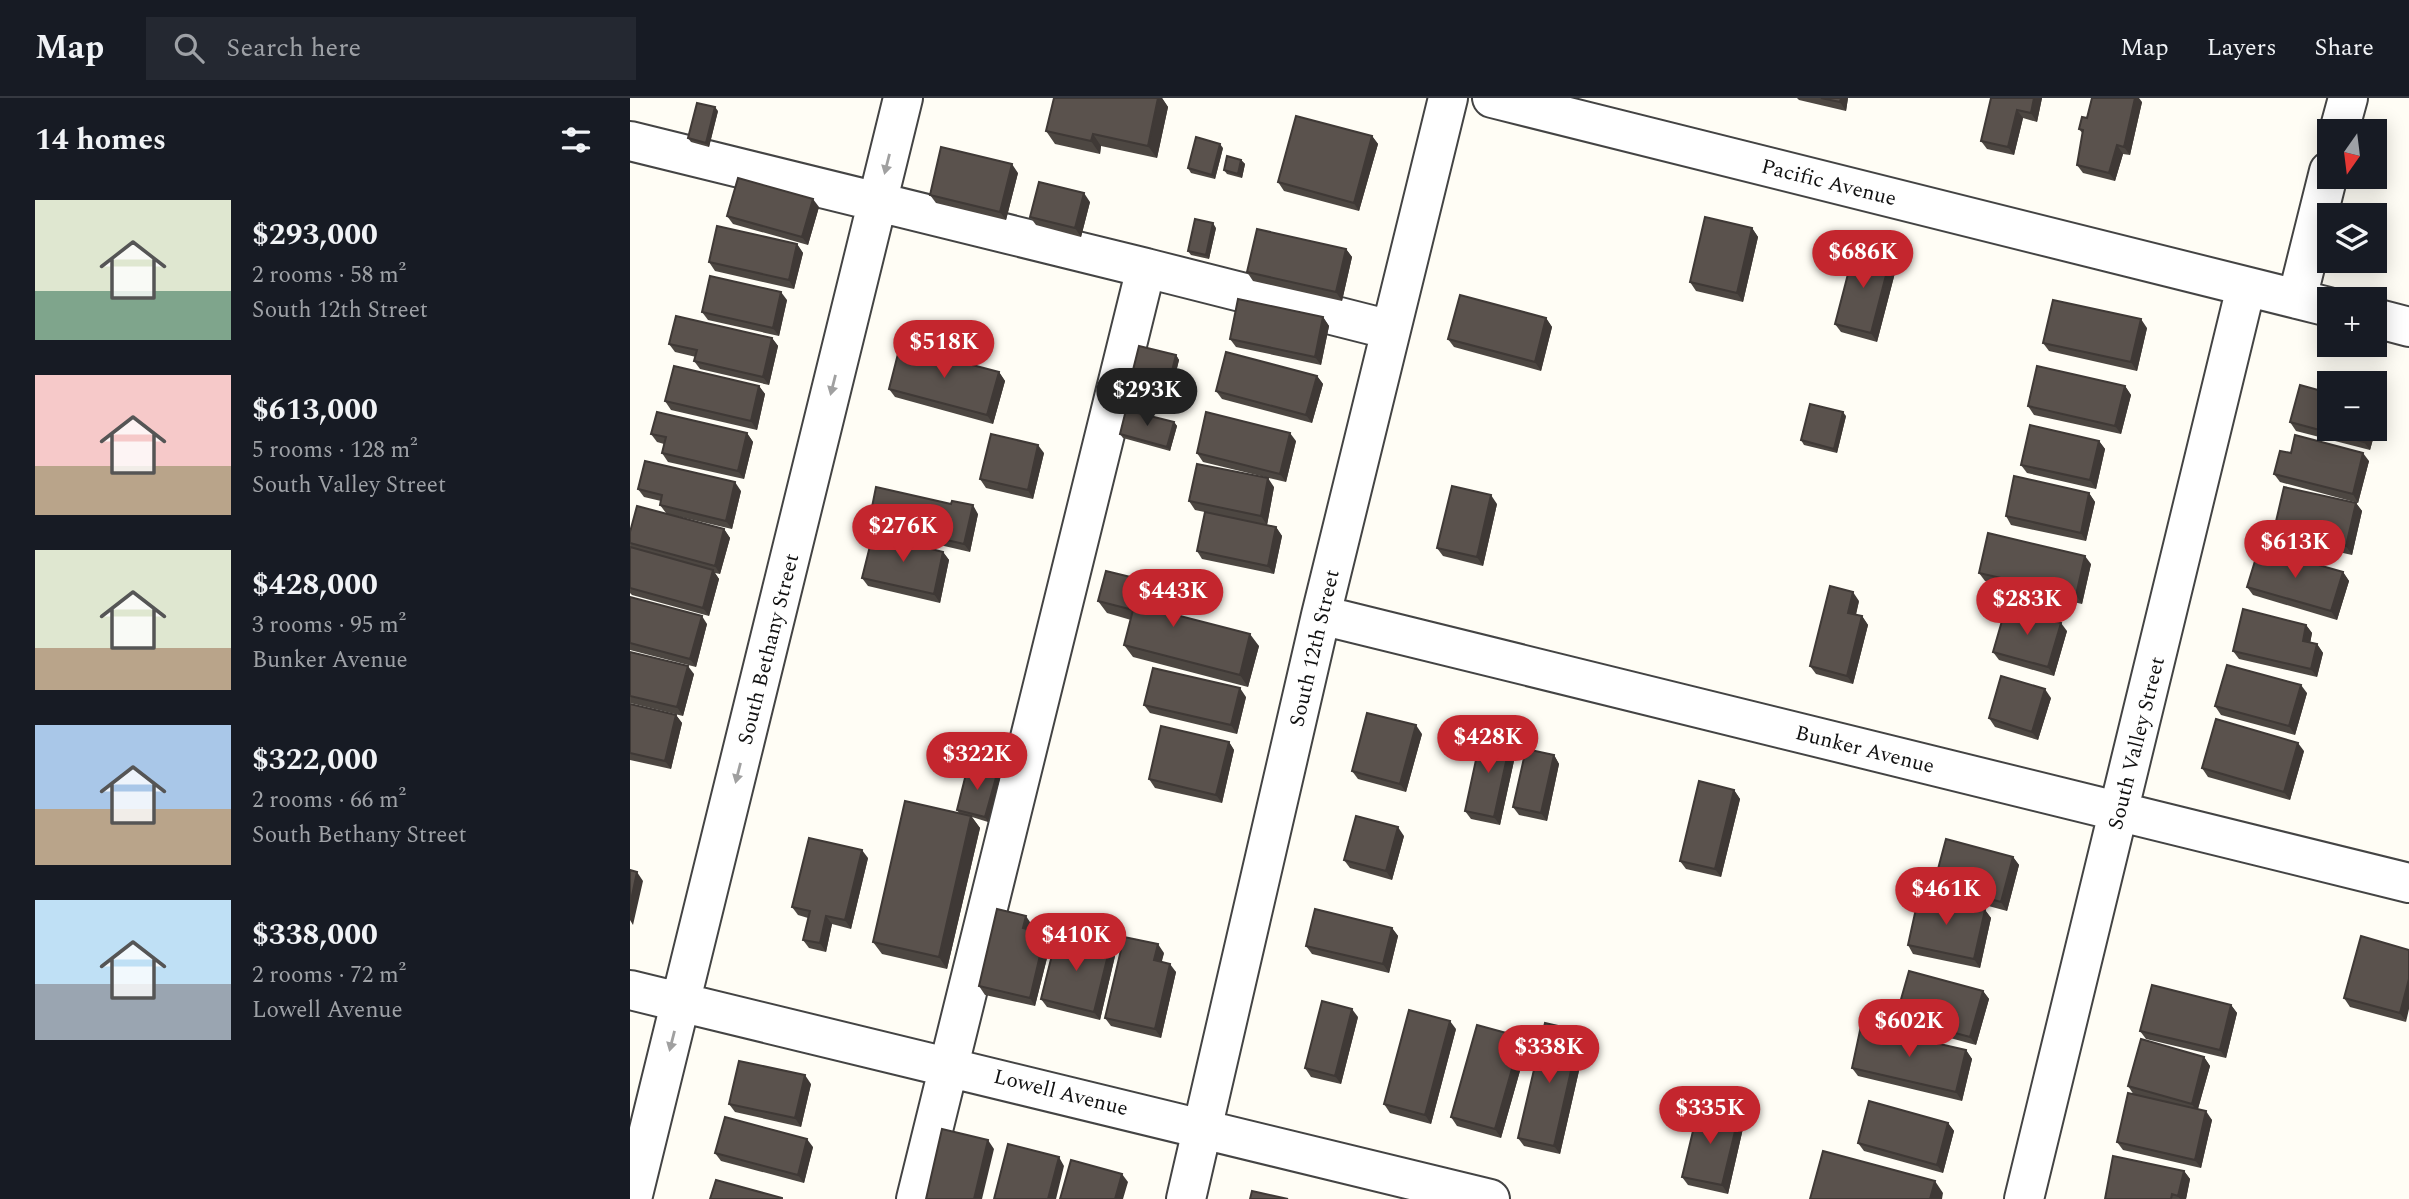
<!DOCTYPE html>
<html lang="en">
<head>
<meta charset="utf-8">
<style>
  :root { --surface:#171b24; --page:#242831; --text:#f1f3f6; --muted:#9ea1a6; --line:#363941; --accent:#c4262e }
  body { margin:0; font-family:Spectral,serif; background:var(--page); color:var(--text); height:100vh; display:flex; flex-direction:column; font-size:26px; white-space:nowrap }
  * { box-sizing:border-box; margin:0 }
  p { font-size:23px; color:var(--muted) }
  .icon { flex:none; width:38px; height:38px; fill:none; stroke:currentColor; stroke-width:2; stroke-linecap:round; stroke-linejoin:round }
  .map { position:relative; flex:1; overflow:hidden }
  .panel { display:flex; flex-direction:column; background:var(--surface); width:630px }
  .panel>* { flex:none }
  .needle { width:46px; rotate:194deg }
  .fabs { position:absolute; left:1687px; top:21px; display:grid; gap:14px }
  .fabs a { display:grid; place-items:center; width:70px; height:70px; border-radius:0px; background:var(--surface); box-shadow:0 4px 18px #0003; font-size:35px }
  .price { position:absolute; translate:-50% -60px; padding:0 16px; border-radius:24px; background:var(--accent); color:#fff; font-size:23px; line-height:46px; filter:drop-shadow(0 2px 4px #0008) }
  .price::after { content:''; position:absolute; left:50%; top:42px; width:21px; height:16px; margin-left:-10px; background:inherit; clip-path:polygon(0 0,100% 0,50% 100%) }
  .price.active { background:#222; color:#fff }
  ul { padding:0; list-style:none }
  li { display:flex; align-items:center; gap:21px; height:175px; padding:0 35px }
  li span { display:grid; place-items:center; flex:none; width:196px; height:140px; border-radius:0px; color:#555 }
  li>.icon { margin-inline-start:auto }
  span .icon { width:84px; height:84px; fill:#fffc; stroke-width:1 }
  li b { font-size:30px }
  h2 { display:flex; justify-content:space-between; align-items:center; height:84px; padding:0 35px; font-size:30px }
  header { display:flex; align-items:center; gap:42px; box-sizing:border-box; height:98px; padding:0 35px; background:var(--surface); border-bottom:2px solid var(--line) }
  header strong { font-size:33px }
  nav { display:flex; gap:38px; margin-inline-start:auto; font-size:24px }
  .search { width:490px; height:63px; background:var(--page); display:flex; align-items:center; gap:18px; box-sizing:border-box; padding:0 24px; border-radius:0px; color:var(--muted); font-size:26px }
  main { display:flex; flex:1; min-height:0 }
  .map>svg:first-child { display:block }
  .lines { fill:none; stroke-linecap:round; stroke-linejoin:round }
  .minor-casing { stroke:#444; stroke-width:42 }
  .minor { stroke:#fff; stroke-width:38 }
  .wall { fill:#4d4742 }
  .shaded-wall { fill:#3f3936 }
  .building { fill:#5a524d; stroke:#3f3936; stroke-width:2 }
  .oneway { fill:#a0a0a0 }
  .labels { text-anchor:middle; stroke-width:7; stroke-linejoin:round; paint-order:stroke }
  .street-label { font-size:21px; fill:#111; stroke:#fff }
</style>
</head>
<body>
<header>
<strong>Map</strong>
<div class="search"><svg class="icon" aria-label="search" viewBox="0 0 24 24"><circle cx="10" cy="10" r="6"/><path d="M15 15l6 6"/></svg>Search here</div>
<nav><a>Map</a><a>Layers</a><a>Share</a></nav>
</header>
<main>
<section class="panel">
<h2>14 homes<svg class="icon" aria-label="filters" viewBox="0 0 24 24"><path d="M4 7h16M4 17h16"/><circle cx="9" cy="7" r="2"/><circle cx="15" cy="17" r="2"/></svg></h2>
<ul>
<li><span style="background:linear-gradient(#dfe7d0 65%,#7fa58c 0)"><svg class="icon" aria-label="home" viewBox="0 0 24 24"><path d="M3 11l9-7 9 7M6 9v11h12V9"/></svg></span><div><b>$293,000</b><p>2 rooms · 58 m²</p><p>South 12th Street</p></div></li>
<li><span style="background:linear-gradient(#f6c9c9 65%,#b9a48a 0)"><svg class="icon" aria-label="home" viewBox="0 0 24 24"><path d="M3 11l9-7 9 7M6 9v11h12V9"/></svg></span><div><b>$613,000</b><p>5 rooms · 128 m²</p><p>South Valley Street</p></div></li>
<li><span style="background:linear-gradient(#dfe7d0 70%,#b9a48a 0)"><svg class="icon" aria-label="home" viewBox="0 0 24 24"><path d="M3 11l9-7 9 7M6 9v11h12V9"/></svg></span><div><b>$428,000</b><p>3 rooms · 95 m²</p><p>Bunker Avenue</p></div></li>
<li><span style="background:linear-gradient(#a9c7e8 60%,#b9a48a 0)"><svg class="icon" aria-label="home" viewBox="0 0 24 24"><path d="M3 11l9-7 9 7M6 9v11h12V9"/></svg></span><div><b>$322,000</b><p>2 rooms · 66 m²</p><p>South Bethany Street</p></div></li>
<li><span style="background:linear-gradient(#bfe0f5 60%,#9aa5b1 0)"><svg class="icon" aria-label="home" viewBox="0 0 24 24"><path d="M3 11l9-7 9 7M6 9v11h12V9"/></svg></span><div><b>$338,000</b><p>2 rooms · 72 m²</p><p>Lowell Avenue</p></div></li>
</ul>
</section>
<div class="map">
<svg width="1779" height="1101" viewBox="0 0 1779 1101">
  <rect width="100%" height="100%" fill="#fffdf5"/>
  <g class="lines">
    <g class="minor-casing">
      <path id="minor" d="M862,0L1699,209
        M1709,33L1718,0
        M0,43L516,170
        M1667,201L1699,73
        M1745,220L1779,229
        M691,517L1779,785
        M0,892L860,1101
        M2,1101L273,0
        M286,1101L516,170L761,232
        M556,1101L691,517L818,0
        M1394,1101L1616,189"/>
    </g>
    <use href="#minor" class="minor"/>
  </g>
  <path class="wall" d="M528,0H532L538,9L527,60L471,48L470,56L425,46L416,33Z
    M1167,0H1218L1216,13L1169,2Z
    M1361,0H1412L1407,24L1393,20L1384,57L1357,51L1351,43Z
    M1512,4L1500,57L1493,56L1485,83L1453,75L1447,67L1453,36L1449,31L1457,20Z
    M88,13L79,49L61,44L58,40Z
    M742,38L748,46L729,113L654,93L648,84Z
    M593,50L585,81L561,75L558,70Z
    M611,62L615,66L612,80L597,76L594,72Z
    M388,75L376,122L306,105L300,97Z
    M460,104L451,139L406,127L400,119Z
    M189,109L178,147L103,126L97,118Z
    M586,130L579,161L561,157L558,153Z
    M1122,130L1128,139L1113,204L1066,193L1060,184Z
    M167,146L173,155L164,191L85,173L79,164Z
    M716,151L722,159L712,203L623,183L617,174Z
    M1261,158L1267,167L1247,244L1211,234L1205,226Z
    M157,202L149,238L78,222L72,214Z
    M693,219L699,228L691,267L606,249L600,241Z
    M916,220L922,229L911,273L824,249L818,241Z
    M1517,230L1507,273L1419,253L1413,245Z
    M142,240L148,248L139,287L70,271L64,263L66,259L45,254L39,246Z
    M546,257L549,262L541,294L504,284L501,280Z
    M369,274L375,283L363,326L265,299L259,291Z
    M687,278L693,286L682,325L592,301L586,293Z
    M129,288L135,296L127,332L41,312L35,303Z
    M1495,288L1501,297L1491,336L1404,317L1398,308Z
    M1750,316L1740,352L1666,333L1660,324Z
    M1216,318L1207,355L1174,347L1171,342Z
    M544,324L547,328L540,353L493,340L490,336Z
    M117,335L123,344L114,381L38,364L32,355L34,346L27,344L21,336Z
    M666,343L656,384L573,364L567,355Z
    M1469,343L1475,351L1466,391L1397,375L1391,367Z
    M414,355L403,401L356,390L350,381Z
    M1661,355L1739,363L1728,405L1650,384L1644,376Z
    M644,389L637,427L565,412L559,403Z
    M8,391L111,393L102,431L46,418L94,431L100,440L90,476L85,475L89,481L79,518L2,497L0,495V434L36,415L30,407L31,403L14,399Z
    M1459,395L1465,404L1456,443L1381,427L1376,418Z
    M1726,405L1732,413L1722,457L1650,441L1644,432Z
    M867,406L853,468L813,458L807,450Z
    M348,416L340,454L245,432L239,424Z
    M646,429L652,438L644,476L572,461L567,453Z
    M313,454L319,462L310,505L238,488L232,480Z
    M1461,466L1452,506L1355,483L1349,475Z
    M1713,474L1719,483L1707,522L1623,497L1617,489Z
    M529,497L526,511L629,548L618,589L503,559L494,547L501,522L477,515L468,503Z
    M0,499L77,526L66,569L0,552Z
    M1229,503L1226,517L1232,518L1238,527L1223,586L1186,576L1180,568Z
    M1676,527L1682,535L1680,545L1687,546L1693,555L1687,579L1609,561L1603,553Z
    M1437,533L1424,578L1369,562L1363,554Z
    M0,554L64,576L53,618L0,605Z
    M1677,595L1665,637L1591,617L1585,608Z
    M616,599L607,636L520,615L514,607Z
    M1421,600L1408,642L1365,629L1359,620Z
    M0,606L46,617L52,625L41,671L0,662Z
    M792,636L776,694L728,681L722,673Z
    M881,641L887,649L870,727L841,721L835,713Z
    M599,644L604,652L592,705L525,690L519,681Z
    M1674,653L1660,702L1578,679L1572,670Z
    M924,657L929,666L917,723L889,717L883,709Z
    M367,676L370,680L358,724L342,719L350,730L317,871L252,856L243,844L329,715L327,712Z
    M1104,692L1110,701L1091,779L1056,771L1050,763Z
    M774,738L762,782L720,770L714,762Z
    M1383,759L1389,767L1377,813L1310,795L1304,786Z
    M238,760L221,831L202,826L196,854L179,850L173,842L178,820L168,817L162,809Z
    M1355,812L1361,820L1350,870L1283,856L1278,847Z
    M402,827L401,832L415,836L421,844L405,908L355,897L349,888Z
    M762,830L768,838L759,875L682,856L676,848Z
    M1731,838L1776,924L1720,909L1714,900Z
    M480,849L485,858L470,922L417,909L411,901Z
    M534,855L531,864L546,874L531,940L481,928L475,920Z
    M1353,893L1359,901L1346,947L1272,927L1266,919Z
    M1601,907L1607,915L1596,960L1516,941L1510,933Z
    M728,919L711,986L681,979L675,970Z
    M826,931L801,1026L760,1015L754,1006Z
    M950,933L956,942L930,1056L894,1048L888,1040Z
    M897,948L871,1040L827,1028L821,1019Z
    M1336,952L1342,961L1332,1003L1228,978L1222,970Z
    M1574,959L1580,968L1568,1011L1582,1022L1571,1070L1493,1052L1487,1044L1504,997L1498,988Z
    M181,986L171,1029L105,1014L99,1006Z
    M1109,1017L1114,1026L1098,1096L1058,1087L1052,1079Z
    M1318,1025L1324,1033L1313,1075L1234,1053L1228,1045Z
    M183,1049L174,1085L91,1063L85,1055Z
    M1554,1073L1560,1081L1556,1101H1475Z"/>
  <path class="shaded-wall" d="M528,0H532L538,9L527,60L518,48Z
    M1211,0H1218L1216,13L1210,4Z
    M1404,0H1412L1407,24L1401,15Z
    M1505,0H1509L1512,4L1500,57L1494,49Z
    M85,9L88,13L79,49L76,45Z
    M1387,12L1393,20L1384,57L1378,49Z
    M463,36L471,48L470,56L461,43Z
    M742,38L748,46L729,113L724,105Z
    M590,46L593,50L585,81L582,77Z
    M1487,47L1493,56L1485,83L1479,75Z
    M611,62L615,66L612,80L608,76Z
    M382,66L388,75L376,122L370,114Z
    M454,95L460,104L451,139L445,130Z
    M183,101L189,109L178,147L172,139Z
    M583,125L586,130L579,161L576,157Z
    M1122,130L1128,139L1113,204L1107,195Z
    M167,146L173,155L164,191L159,182Z
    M716,151L722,159L712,203L706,194Z
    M1261,158L1267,167L1247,244L1241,235Z
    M151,194L157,202L149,238L143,230Z
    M693,219L699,228L691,267L685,259Z
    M916,220L922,229L911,273L905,264Z
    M1511,221L1517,230L1507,273L1501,264Z
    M142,240L148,248L139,287L133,279Z
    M546,257L549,262L541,294L538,289Z
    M369,274L375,283L363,326L357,317Z
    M687,278L693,286L682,325L676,317Z
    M129,288L135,296L127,332L121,323Z
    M1495,288L1501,297L1491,336L1485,328Z
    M1745,309L1750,316L1740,352L1734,344L1738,331H1745Z
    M1213,314L1216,318L1207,355L1204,351Z
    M544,324L547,328L540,353L537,349Z
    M117,335L123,344L114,381L108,373Z
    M660,335L666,343L656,384L650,376Z
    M1469,343L1475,351L1466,391L1460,382Z
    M408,347L414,355L403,401L398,392Z
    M1733,355L1739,363L1728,405L1723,396Z
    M638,380L644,389L637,427L631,418Z
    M105,384L111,393L102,431L96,423Z
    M1459,395L1465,404L1456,443L1451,435Z
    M861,397L867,406L853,468L847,459Z
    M1726,405L1732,413L1722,457L1716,448Z
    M343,407L348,416L340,454L334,446Z
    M646,429L652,438L644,476L638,468Z
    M94,431L100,440L90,476L85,468Z
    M313,454L319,462L310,505L304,496Z
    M1455,458L1461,466L1452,506L1446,497Z
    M83,472L89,481L79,518L73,510Z
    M1713,474L1719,483L1707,522L1701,513Z
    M521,484L529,497L523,521L515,509Z
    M1223,494L1229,503L1224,523L1218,515Z
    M72,518L77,526L66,569L60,561Z
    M1232,518L1238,527L1223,586L1217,578Z
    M1431,525L1437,533L1424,578L1418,569Z
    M1676,527L1682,535L1679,551L1673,543Z
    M620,536L629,548L618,589L610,577Z
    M1687,546L1693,555L1687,579L1681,571Z
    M58,568L64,576L53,618L47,609Z
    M1671,587L1677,595L1665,637L1659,628Z
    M610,590L616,599L607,636L601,627Z
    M1415,591L1421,600L1408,642L1402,634Z
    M46,617L52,625L41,671L35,663Z
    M786,627L792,636L776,694L770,686Z
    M881,641L887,649L870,727L864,719Z
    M599,644L604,652L592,705L586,697Z
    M1668,645L1674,653L1660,702L1654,694Z
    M924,657L929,666L917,723L911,715Z
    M367,676L370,680L358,724L355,719Z
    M1104,692L1110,701L1091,779L1085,771Z
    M341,718L350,730L317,871L309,859Z
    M768,729L774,738L762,782L756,773Z
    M232,752L238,760L221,831L215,822Z
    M1383,759L1389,767L1377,813L1371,804Z
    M7,774L13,783L3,827L0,822V807Z
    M1355,812L1361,820L1350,870L1344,861Z
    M196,818L202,826L196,854L190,845Z
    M396,818L402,827L399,839L393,830Z
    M762,830L768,838L759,875L753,866Z
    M415,836L421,844L405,908L400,900Z
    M528,846L534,855L530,871L524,862Z
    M480,849L485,858L470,922L464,914Z
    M540,866L546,874L531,940L525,931Z
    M1779,881V911L1776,924L1770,915Z
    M1353,893L1359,901L1346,947L1340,939Z
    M1601,907L1607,915L1596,960L1590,952Z
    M722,911L728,919L711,986L705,978Z
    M820,923L826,931L801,1026L795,1017Z
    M950,933L956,942L930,1056L924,1048Z
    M891,939L897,948L871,1040L865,1031Z
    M1336,952L1342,961L1332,1003L1326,994Z
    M1574,959L1580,968L1567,1014L1562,1006Z
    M175,977L181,986L171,1029L165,1020Z
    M1576,1013L1582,1022L1571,1070L1565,1062Z
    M1109,1017L1114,1026L1098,1096L1092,1087Z
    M1318,1025L1324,1033L1313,1075L1307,1067Z
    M177,1041L183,1049L174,1085L168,1077Z
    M358,1042L364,1051L352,1101H344Z
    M429,1059L434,1068L426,1101H418Z
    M1554,1073L1560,1081L1556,1101H1550L1548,1098Z
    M492,1076L498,1084L493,1101H485Z
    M1305,1083L1313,1095L1312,1101H1300Z"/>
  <path class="building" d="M424,0H528L518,48L463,36L461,43L416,33Z
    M1191,0H1211L1210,4Z
    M1361,0H1404L1401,15L1387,12L1378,49L1351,43Z
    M1462,0H1505L1494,49L1487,47L1479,75L1447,67L1453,32L1449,31L1452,19L1457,20Z
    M67,5L85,9L76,45L58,40Z
    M666,18L742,38L724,105L648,84Z
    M566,39L590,46L582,77L558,70Z
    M311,49L382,66L370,114L300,97Z
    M597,58L611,62L608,76L594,72Z
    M108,80L183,101L172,139L97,118Z
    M409,84L454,95L445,130L400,119Z
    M1075,119L1122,130L1107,195L1060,184Z
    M565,121L583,125L576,157L558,153Z
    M87,128L167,146L159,182L79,164Z
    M627,131L716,151L706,194L617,174Z
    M1225,149L1261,158L1241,235L1205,226Z
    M80,178L151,194L143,230L72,214Z
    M830,197L916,220L905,264L818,241Z
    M608,201L693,219L685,259L600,241Z
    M1423,202L1511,221L1501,264L1413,245Z
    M46,218L142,240L133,279L64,263L67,252L39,246Z
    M270,248L369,274L357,317L259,291Z
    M509,248L546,257L538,289L501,280Z
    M596,254L687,278L676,317L586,293Z
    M44,268L129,288L121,323L35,303Z
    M1407,268L1495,288L1485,328L1398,308Z
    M1670,287L1699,295V331H1738L1734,344L1660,324Z
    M1180,306L1213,314L1204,351L1171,342Z
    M496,312L544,324L537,349L490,336Z
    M27,314L117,335L108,373L32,355L36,339L21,336Z
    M576,314L660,335L650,376L567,355Z
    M1400,327L1469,343L1460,382L1391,367Z
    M361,336L408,347L398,392L350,381Z
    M1665,337L1733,355L1723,396L1644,376L1650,353L1661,355Z
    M15,363L105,384L96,423L30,407L32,397L8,391Z
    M567,366L638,380L631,418L559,403Z
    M1384,378L1459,395L1451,435L1376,418Z
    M822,388L861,397L847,459L807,450Z
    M246,389L321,406L322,403L343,407L334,446L239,424Z
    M1654,389L1726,405L1716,448L1644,432Z
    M7,408L94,431L85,468L0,445V434Z
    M575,414L646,429L638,468L567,453Z
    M1358,435L1455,458L1446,497L1349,475Z
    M243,436L313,454L304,496L232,480Z
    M0,449L83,472L73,510L0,490Z
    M1629,450L1713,474L1701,513L1617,489Z
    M476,473L521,484L515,509L620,536L610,577L494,547L503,512L468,503Z
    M1200,488L1223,494L1218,515L1232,518L1217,578L1180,568Z
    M0,499L72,518L60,561L0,545Z
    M1376,509L1431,525L1418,569L1363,554Z
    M1613,511L1676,527L1673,543L1687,546L1681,571L1603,553Z
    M0,554L58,568L47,609L0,598Z
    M1597,567L1671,587L1659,628L1585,608Z
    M523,570L610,590L601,627L514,607Z
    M1371,578L1415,591L1402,634L1359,620Z
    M0,606L46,617L35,663L0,655Z
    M737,615L786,627L770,686L722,673Z
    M1586,621L1668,645L1654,694L1572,670Z
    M531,628L599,644L586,697L519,681Z
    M852,634L881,641L864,719L835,713Z
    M896,651L924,657L911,715L883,709Z
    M338,668L367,676L355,719L327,712Z
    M1069,683L1104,692L1085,771L1050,763Z
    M275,703L341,718L309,859L243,844Z
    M726,718L768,729L756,773L714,762Z
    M179,740L232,752L215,822L196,818L190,845L173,842L180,813L162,809Z
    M1316,741L1383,759L1371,804L1304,786Z
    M0,772L7,774L0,807Z
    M1289,797L1355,812L1344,861L1278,847Z
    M367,811L396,818L393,830L415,836L400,900L349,888Z
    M685,811L762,830L753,866L676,848Z
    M427,837L480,849L464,914L411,901Z
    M1731,838L1779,852V881L1770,915L1714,900Z
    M494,839L528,846L524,862L540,866L525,931L475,920Z
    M1279,873L1353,893L1340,939L1266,919Z
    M1522,887L1601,907L1590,952L1510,933Z
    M692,903L722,911L705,978L675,970Z
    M779,912L820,923L795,1017L754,1006Z
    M915,925L950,933L924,1048L888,1040Z
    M847,927L891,939L865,1031L821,1019Z
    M1231,928L1336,952L1326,994L1222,970Z
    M1511,941L1574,959L1562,1006L1498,988Z
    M109,963L175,977L165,1020L99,1006Z
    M1498,995L1576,1013L1565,1062L1487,1044Z
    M1239,1003L1318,1025L1307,1067L1228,1045Z
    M1069,1008L1109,1017L1092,1087L1052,1079Z
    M95,1019L177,1041L168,1077L85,1055Z
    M312,1031L358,1042L344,1101H296Z
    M378,1046L429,1059L418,1101H364Z
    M1193,1053L1305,1083L1300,1101H1180Z
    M1483,1058L1554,1073L1548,1098L1542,1096L1541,1101H1475Z
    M441,1062L492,1076L485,1101H430Z
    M86,1082L152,1100V1101H80Z
    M622,1093L658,1101H620Z"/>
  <defs><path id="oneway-solid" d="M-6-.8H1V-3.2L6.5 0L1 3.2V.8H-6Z" transform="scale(1.75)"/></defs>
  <g class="oneway">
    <use href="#oneway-solid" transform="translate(257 66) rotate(104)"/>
    <use href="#oneway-solid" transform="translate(203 287) rotate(104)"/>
    <use href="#oneway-solid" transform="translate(108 675) rotate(104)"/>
    <use href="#oneway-solid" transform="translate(42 943) rotate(104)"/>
  </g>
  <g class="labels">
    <g class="street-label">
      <text transform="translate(1199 84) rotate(14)" y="7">Pacific Avenue</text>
      <text transform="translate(684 550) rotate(-77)" y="7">South 12th Street</text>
      <text transform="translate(138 551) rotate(-76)" y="7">South Bethany Street</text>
      <text transform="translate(1506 645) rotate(-76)" y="7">South Valley Street</text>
      <text transform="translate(1235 651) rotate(14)" y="7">Bunker Avenue</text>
      <text transform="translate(431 994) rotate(14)" y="7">Lowell Avenue</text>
    </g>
  </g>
</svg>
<div class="fabs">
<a><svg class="needle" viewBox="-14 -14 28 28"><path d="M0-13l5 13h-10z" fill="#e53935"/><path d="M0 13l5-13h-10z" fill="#9ea1a6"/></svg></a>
<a><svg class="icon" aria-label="layers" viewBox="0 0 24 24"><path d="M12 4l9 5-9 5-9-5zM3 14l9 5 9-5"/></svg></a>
<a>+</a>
<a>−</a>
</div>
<b class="price" style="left:1233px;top:192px">$686K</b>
<b class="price" style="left:314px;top:282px">$518K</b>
<b class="price active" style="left:517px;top:330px">$293K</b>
<b class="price" style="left:273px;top:466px">$276K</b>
<b class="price" style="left:1665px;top:482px">$613K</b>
<b class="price" style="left:543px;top:531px">$443K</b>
<b class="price" style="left:1397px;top:539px">$283K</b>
<b class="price" style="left:858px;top:677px">$428K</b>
<b class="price" style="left:347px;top:694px">$322K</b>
<b class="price" style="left:1316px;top:829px">$461K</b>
<b class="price" style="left:446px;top:875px">$410K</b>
<b class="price" style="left:1279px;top:961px">$602K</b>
<b class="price" style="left:919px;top:987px">$338K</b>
<b class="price" style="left:1080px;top:1048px">$335K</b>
</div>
</main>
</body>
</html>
